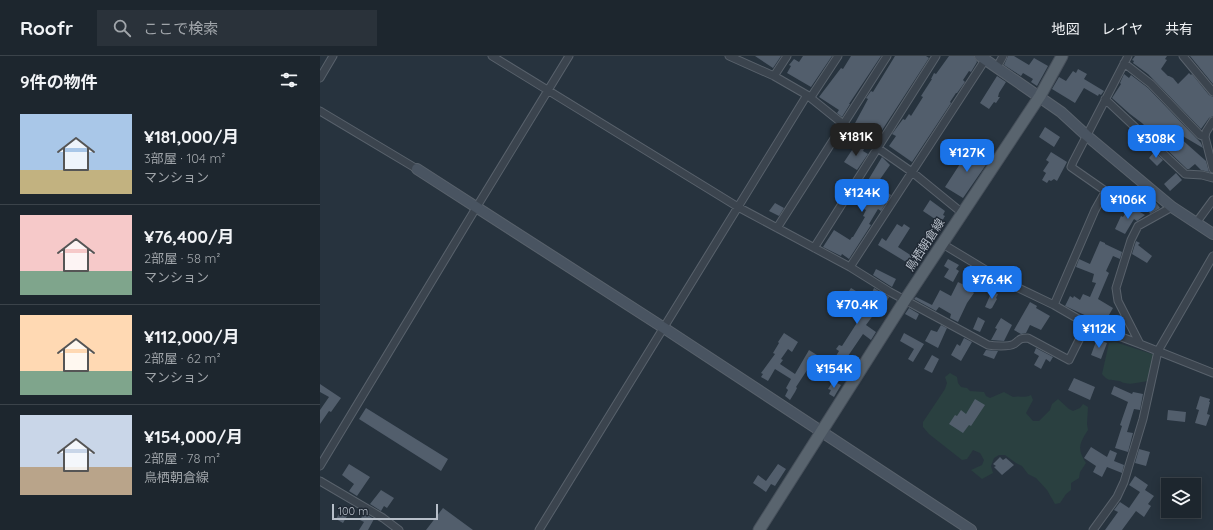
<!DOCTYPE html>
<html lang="ja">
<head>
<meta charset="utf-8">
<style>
  :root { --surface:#1d262e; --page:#2a323a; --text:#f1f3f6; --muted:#a0a5aa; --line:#3b434a; --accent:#1a73e8 }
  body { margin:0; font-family:Quicksand,"Noto Sans JP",sans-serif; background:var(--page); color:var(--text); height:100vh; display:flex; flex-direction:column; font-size:15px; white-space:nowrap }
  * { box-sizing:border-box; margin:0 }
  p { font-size:13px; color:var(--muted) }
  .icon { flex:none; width:22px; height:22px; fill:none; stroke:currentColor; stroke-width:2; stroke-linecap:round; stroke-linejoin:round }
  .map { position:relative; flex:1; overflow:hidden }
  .drawer { display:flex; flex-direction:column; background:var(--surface); width:320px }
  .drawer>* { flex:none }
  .buttons { position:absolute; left:841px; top:422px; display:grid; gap:8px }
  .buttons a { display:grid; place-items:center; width:40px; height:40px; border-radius:0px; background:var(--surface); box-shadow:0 2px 10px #0003,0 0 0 1px var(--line); font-size:20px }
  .scale { position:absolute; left:12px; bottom:10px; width:106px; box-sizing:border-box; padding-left:4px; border:2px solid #b7bfc9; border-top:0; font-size:11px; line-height:14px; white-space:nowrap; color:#b7bfc9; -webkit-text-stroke:3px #202934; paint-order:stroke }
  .price { position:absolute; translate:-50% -34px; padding:0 9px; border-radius:8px; background:var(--accent); color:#fff; font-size:13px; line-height:26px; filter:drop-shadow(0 1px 2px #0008) }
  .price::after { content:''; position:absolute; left:50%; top:24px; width:12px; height:9px; margin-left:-6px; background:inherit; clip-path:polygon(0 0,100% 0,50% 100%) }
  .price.current { background:#222; color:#fff }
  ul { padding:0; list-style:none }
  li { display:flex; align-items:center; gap:12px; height:100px; padding:0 20px }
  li+li { border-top:1px solid var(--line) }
  li span { display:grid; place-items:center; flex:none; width:112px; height:80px; border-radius:0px; color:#555 }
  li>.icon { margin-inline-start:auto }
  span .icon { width:48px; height:48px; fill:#fffc; stroke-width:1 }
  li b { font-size:17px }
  h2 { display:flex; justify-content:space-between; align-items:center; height:48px; padding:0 20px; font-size:17px }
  header { display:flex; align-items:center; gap:24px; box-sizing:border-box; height:56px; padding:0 20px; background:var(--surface); border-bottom:1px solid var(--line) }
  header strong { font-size:19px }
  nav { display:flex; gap:22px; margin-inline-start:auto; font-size:14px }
  .search { width:280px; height:36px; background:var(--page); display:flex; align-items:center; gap:10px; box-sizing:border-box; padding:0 14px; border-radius:0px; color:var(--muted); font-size:15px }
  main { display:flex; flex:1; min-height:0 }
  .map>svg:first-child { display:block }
  .green { fill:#2a4040 }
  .building { fill:#525e6c }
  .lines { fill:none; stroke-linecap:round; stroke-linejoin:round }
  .street-casing { stroke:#59626c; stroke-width:9 }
  .secondary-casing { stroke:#59626c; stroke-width:12 }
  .primary-casing { stroke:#47505b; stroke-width:13 }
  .street { stroke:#3b444e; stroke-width:7 }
  .secondary { stroke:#495461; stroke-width:10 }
  .primary { stroke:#59646e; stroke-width:11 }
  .labels { text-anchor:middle; stroke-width:3; stroke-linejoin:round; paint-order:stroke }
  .street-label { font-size:12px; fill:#b7bfc9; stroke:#202934 }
</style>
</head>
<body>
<header>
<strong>Roofr</strong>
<div class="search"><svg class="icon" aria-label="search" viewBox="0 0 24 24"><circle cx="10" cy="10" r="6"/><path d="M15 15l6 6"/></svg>ここで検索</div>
<nav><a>地図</a><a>レイヤ</a><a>共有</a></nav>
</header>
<main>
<section class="drawer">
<h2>9件の物件<svg class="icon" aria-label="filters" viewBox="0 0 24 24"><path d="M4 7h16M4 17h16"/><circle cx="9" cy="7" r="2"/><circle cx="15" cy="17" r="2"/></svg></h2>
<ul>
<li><span style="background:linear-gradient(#a9c7e8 70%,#c2b280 0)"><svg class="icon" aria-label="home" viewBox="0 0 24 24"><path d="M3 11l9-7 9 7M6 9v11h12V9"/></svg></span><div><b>¥181,000/月</b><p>3部屋 · 104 m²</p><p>マンション</p></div></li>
<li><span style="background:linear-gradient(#f6c9c9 70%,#7fa58c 0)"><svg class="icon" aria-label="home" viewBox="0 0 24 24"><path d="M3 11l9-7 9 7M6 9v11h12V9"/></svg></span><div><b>¥76,400/月</b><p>2部屋 · 58 m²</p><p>マンション</p></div></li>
<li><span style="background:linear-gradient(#ffd9b3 70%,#7fa58c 0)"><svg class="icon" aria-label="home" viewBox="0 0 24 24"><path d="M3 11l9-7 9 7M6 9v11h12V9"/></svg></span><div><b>¥112,000/月</b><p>2部屋 · 62 m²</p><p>マンション</p></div></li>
<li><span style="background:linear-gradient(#c9d6e8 65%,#b9a48a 0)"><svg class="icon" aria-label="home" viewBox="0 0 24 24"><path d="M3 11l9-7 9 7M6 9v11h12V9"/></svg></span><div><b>¥154,000/月</b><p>2部屋 · 78 m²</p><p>鳥栖朝倉線</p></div></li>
</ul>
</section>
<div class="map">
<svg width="893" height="474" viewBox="0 0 893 474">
  <rect width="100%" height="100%" fill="#27333e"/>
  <path class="green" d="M795,286L835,299L831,319L828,325C820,326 812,329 805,327C802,327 801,325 799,325C789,323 789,326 782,318L789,287Z
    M630,317L637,321L638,327L641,331L647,332L650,335L664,336L666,340L670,342L684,336L693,341C701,339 702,343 711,339L713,344L706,357L713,365H719L730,354L732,348L738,343L749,353L753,355L760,352L763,348L768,351L767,368L768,374C759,388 757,393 766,407L760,416L759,422L751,427V434L746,438L740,447L735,448L727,434L716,422L708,418L702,410L696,407L685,399H679L674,402L671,410L673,417L662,423L651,414L662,409L664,404L660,397L653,394L647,403L642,404L609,378L603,371V366L625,333L627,327L625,321Z"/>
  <path class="building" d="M435,0H461L453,12Z
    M483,0H512L491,31L467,17L471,10L469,9L474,3L479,6Z
    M531,0H561L529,48H530L522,61L517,57L519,54L499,41L521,12L523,13Z
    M575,0H606L609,2L557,82L534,69L548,43L546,42L551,35L553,36Z
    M629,0H654L657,6L651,16L649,15L643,24L645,26L637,37H636L630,46L631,47L592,106L569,90L576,80L572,78L583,63L585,64L589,58L591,60L603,41L601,40L612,23H611L614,17L616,18Z
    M688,0H694L709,9L714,2L728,10L717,30L711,26L713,23L703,17L701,20L684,9Z
    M815,0H847L845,3L847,4L841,13L848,20H849L853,22L858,28L869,17L871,19L872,18L889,39L893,41V60L889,62L881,73L828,18L813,7L814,5L812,4Z
    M870,0H893V28L879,11Z
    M758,13L767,18L764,23L784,35L781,39L779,38L778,40L764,32L755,47L732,33L739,21L746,25L753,15L756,17Z
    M804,18L809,22L811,19L828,32L881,87L883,92L861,79L859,81L886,105L889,116L881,114L875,108L869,113H867L842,89L840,87L841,86L822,67L810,58L792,42L801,28L800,27Z
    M677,20L686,26L679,37L678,41H680L676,47L674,46L669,53L660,47Z
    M725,71L740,81L734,91L719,81Z
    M536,88L544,93L543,95L548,98L537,114L524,106Z
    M651,91L670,103L643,142L625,131Z
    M731,96L747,106L737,125L734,123L731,125L729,124L727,127L722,124L726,117L723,115L729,106L726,104Z
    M834,96L843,104L837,110L829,102Z
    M562,101L570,109L556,129L571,139L561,155L558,153L549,168L551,169L529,203L522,198L521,200L503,191L514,174L530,184L532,181H533L545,161L543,160L546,154L544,153L545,151L531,143L535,138L537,139L543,130L544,131Z
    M856,117L862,124L850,135L844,128Z
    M610,144L625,155L623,159L625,160L621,167L603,155Z
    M835,145L840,152L830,158L827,151L828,150V149Z
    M455,147L464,152L459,160L449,155Z
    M810,150L825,159L817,165L814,163L805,178L795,173L801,160L803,161Z
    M577,168L582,171L584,168L590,172L578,191L595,202L591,209L558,189L562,182L566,185Z
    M780,185L785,187V188L802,196L800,203L793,200L786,215L789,217L778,243L793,252L786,264L784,262L782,267L745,250L750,240L753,242L754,240L760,244L763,238L770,241L776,227L772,226L774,218L756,211L759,203L770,208Z
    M816,185L820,187L818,189L832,200L827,207L812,198Z
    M628,203L639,209L636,213L639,215L633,226L624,221L629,213L624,210Z
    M556,213L576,223L572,231L553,219Z
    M653,217L661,221L653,236L654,237L647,247L638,266L630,262L631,258L619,251L616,255L594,243L596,241L612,249L620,234L631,240L638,226L646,230Z
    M531,232L549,243L554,232L569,241L566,247L563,246L546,269L556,276L551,284L543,278L528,300L531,302L524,315L520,313L513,324L506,320L513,309L511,308L519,295L516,293L519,289L522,290L542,259L532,252L529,256L519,250Z
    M672,235L678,238L676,242L677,243L672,252L670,253L665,251Z
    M710,246L717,250L716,252L730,260L721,274L710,269L706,277L701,278L694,274Z
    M589,252L599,258L596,264L585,258Z
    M658,261L665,265L660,276L653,273Z
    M681,262L692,269L684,285L671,284L677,273L675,272Z
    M621,269L627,272L618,292L605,285L611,274L617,276Z
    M464,277L478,286L472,296L468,293L461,303L463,304L460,308L475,318L489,294L497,299L476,331L477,332L475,336L470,344L465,340L468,334L466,332L471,323L455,313L448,325L441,321L443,318L441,317L455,298L453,297L459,287L458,286Z
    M584,277L604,288L593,306L588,303L594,293L580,285Z
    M644,282L652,286L641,305L631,299L637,288L640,290Z
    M777,283L787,287L781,303L771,299Z
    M716,292L733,301L730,306L726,303L721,313L714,309L719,300L714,297Z
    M666,294L678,295L674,303L663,299Z
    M612,299L619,303L612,317L604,313Z
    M754,322L775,331L770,344L748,334Z
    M513,325L521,329L514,341L509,338L511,334L508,333Z
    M0,328L21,342L11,356L9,355L0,368V354L9,341L0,336Z
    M794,330L812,338L813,336L823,338L820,354L814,353L807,376L813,377L808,396L795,392L802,370L800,369L808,346L791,338Z
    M880,340L890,343L889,346H890L887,358L890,359L886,370L875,367L879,354L876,353Z
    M655,343L665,349L651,370L649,369L643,377L629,368L635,359L637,360L641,354L646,358Z
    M46,352L128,403L121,415L39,363Z
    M848,354L866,356L865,366L847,364Z
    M771,391L787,401L790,394L797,397L794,405L804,409L802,417L787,411L782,421L773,416L776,410L764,402Z
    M819,393L830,396L826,410L815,407Z
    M680,401L683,404L686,402L694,409L682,419L674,411L676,410L673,408Z
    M29,408L50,421L37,440L29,435L34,428L22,419Z
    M458,408L466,413L455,430L451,428L446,436L433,427L438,419L446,425Z
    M815,420L828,429L825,434L834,440L828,448L831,450L824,461L816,455L802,474H785L798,456L794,454L800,446L809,452L820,436L809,429Z
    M61,434L74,442L67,452L64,450L61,455L50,448Z
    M23,450L30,455L23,467L16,463Z
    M123,452L153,474H106Z
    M44,457L54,463L48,474H39L44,466L40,464Z"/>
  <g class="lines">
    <g class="street-casing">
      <path id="street" d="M172,0L418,151L530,211L570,236L668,289C673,290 689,291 694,288C700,284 699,282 708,282L749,304L767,268
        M409,0L454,20L487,39L523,68L592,116L641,156
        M863,0L893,36
        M804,7L831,28L880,79L885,81L886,76L893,65
        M677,11L683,0
        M454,20L467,0
        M0,22L13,0
        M491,41L518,0
        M785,43L865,118L882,119L893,122
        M0,55L97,113
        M885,81L893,113
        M876,167L893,144
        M457,172L567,0
        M621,187L684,225L734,249L767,268L820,288L893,317
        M494,192L616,0
        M530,211L665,4
        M734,249L775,154L784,138V134L751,111L753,106L808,0
        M820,288L798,245L796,232L811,184L818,170L852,151
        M0,410L156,152L249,0
        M0,425L63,462L79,474
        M219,474L487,39
        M773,474L797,441L804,426L823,363L838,295L893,200"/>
    </g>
    <g class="secondary-casing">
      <path id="secondary" d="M660,0L741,56L766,79L852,151L893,178
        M97,113L344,272L651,474"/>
    </g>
    <g class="primary-casing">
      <path id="primary" d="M439,474L585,244L720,40L742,0"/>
    </g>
    <use href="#street" class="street"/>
    <use href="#secondary" class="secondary"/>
    <use href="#primary" class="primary"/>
  </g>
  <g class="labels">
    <g class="street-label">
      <text transform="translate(605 189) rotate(-57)" y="4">鳥栖朝倉線</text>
    </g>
  </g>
</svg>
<div class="buttons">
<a><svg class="icon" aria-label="layers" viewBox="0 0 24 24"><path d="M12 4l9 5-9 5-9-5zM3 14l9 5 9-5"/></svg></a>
</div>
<div class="scale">100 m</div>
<b class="price current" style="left:536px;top:101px">¥181K</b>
<b class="price" style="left:836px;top:103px">¥308K</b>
<b class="price" style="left:647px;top:117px">¥127K</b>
<b class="price" style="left:542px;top:157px">¥124K</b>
<b class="price" style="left:808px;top:164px">¥106K</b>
<b class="price" style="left:672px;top:244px">¥76.4K</b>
<b class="price" style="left:537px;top:269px">¥70.4K</b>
<b class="price" style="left:779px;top:293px">¥112K</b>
<b class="price" style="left:514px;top:333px">¥154K</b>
</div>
</main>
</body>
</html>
